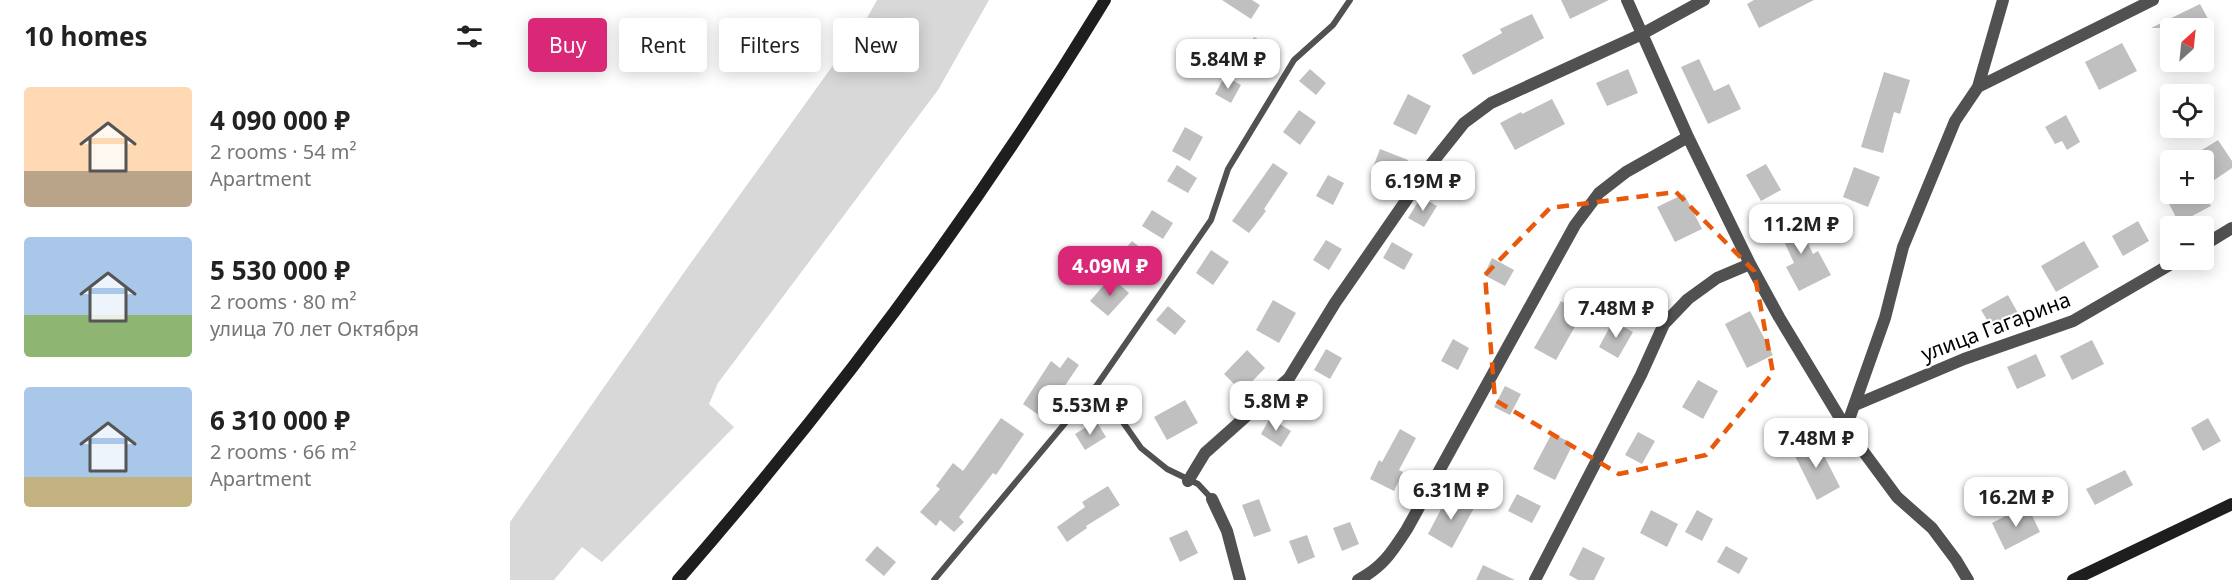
<!DOCTYPE html>
<html lang="en">
<head>
<meta charset="utf-8">
<style>
  :root { --surface:#fff; --page:#f6f6f6; --text:#222; --muted:#767676; --accent:#db2777 }
  body { margin:0; font-family:"Noto Sans",sans-serif; background:var(--page); color:var(--text); height:100vh; display:flex; flex-direction:column; font-size:22px; white-space:nowrap }
  * { box-sizing:border-box; margin:0 }
  p { font-size:20px; color:var(--muted) }
  .icon { flex:none; width:33px; height:33px; fill:none; stroke:currentColor; stroke-width:2; stroke-linecap:round; stroke-linejoin:round }
  .map { position:relative; flex:1; overflow:hidden }
  .panel { display:flex; flex-direction:column; background:var(--surface); width:510px }
  .panel>* { flex:none }
  .guide { position:absolute; left:18px; top:18px; width:570px; height:54px; display:flex; gap:12px }
  .needle { width:39px; rotate:27deg }
  .fabs { position:absolute; left:1650px; top:18px; display:grid; gap:12px }
  .fabs a { display:grid; place-items:center; width:54px; height:54px; border-radius:6px; background:var(--surface); box-shadow:0 3px 15px #0003; font-size:30px }
  .price { position:absolute; translate:-50% -51px; padding:0 14px; border-radius:12px; background:#fff; color:#222; font-size:20px; line-height:39px; filter:drop-shadow(0 2px 3px #0008) }
  .price::after { content:''; position:absolute; left:50%; top:36px; width:18px; height:14px; margin-left:-9px; background:inherit; clip-path:polygon(0 0,100% 0,50% 100%) }
  .price.active { background:var(--accent); color:#fff }
  ul { padding:0; list-style:none }
  li { display:flex; align-items:center; gap:18px; height:150px; padding:0 24px }
  li span { display:grid; place-items:center; flex:none; width:168px; height:120px; border-radius:6px; color:#555 }
  li>.icon { margin-inline-start:auto }
  span .icon { width:72px; height:72px; fill:#fffc; stroke-width:1 }
  li b { font-size:26px }
  h2 { display:flex; justify-content:space-between; align-items:center; height:72px; padding:0 24px; font-size:26px }
  .tag { padding:0 21px; border-radius:6px; background:var(--surface); box-shadow:0 3px 15px #0003; font-size:21px; line-height:54px }
  .tag.active { background:var(--accent); color:#fff }
  main { display:flex; flex:1; min-height:0 }
  .map>svg:first-child { display:block }
  .green { fill:#d8d8d8 }
  .building { fill:#c0c0c0 }
  .lines { fill:none; stroke-linecap:round; stroke-linejoin:round }
  .service { stroke:#515151; stroke-width:6 }
  .minor { stroke:#515151; stroke-width:12 }
  .secondary { stroke:#1e1e1e; stroke-width:12 }
  .marked { fill:none; stroke:#e8590c; stroke-width:4.5; stroke-dasharray:12 8; stroke-linejoin:round }
  .labels { text-anchor:middle; stroke-width:4.5; stroke-linejoin:round; paint-order:stroke }
  .street-label { font-size:21px; fill:#000; stroke:#fff }
</style>
</head>
<body>
<main>
<section class="panel">
<h2>10 homes<svg class="icon" aria-label="filters" viewBox="0 0 24 24"><path d="M4 7h16M4 17h16"/><circle cx="9" cy="7" r="2"/><circle cx="15" cy="17" r="2"/></svg></h2>
<ul>
<li><span style="background:linear-gradient(#ffd9b3 70%,#b9a48a 0)"><svg class="icon" aria-label="home" viewBox="0 0 24 24"><path d="M3 11l9-7 9 7M6 9v11h12V9"/></svg></span><div><b>4 090 000 ₽</b><p>2 rooms · 54 m²</p><p>Apartment</p></div></li>
<li><span style="background:linear-gradient(#a9c7e8 65%,#8fb573 0)"><svg class="icon" aria-label="home" viewBox="0 0 24 24"><path d="M3 11l9-7 9 7M6 9v11h12V9"/></svg></span><div><b>5 530 000 ₽</b><p>2 rooms · 80 m²</p><p>улица 70 лет Октября</p></div></li>
<li><span style="background:linear-gradient(#a9c7e8 75%,#c2b280 0)"><svg class="icon" aria-label="home" viewBox="0 0 24 24"><path d="M3 11l9-7 9 7M6 9v11h12V9"/></svg></span><div><b>6 310 000 ₽</b><p>2 rooms · 66 m²</p><p>Apartment</p></div></li>
</ul>
</section>
<div class="map">
<svg width="1722" height="580" viewBox="0 0 1722 580">
  <rect width="100%" height="100%" fill="#fff"/>
  <path class="green" d="M367,0H479L428,90L208,383L199,404L224,427L92,562L72,547L44,580H0V522L175,271L357,18Z"/>
  <path class="building" d="M712,0H742L750,5L741,19Z
    M1051,0H1099L1060,19Z
    M1244,0H1304L1249,28L1237,4Z
    M1690,4L1703,28H1641Z
    M1022,14L1034,38L963,75L952,55L992,33L990,29Z
    M744,37L760,46L747,67L732,58Z
    M1612,43L1627,71L1589,90L1575,62Z
    M1189,59L1204,91L1219,84L1231,109L1198,124L1171,67Z
    M800,69L816,83L806,95L789,81Z
    M1118,69L1128,93L1097,106L1086,83Z
    M1374,72L1400,80L1390,114L1384,112L1373,153L1351,147Z
    M715,76L731,85L721,103L705,94Z
    M898,94L921,106L906,135L883,124Z
    M1042,99L1055,124L1005,150L990,123L1011,112L1012,114Z
    M789,110L806,122L790,145L773,132Z
    M1556,115L1570,142L1557,150L1552,141L1545,144L1535,127Z
    M675,127L693,137L680,161L662,151Z
    M1708,140L1722,161V168L1694,187V160L1687,153Z
    M870,149L898,160L889,182L862,170Z
    M763,163L778,173L754,209L756,211L739,233L722,221Z
    M1256,164L1271,190L1251,201L1236,175Z
    M667,165L687,178L678,193L657,181Z
    M1344,167L1370,177L1358,207L1333,197Z
    M818,175L834,183L823,205L806,196Z
    M1174,194L1192,229L1165,242L1147,207Z
    M1666,194H1694L1701,206L1669,223L1656,198Z
    M911,197L927,206L914,227L898,218Z
    M642,210L663,223L653,239L632,226Z
    M1284,214L1303,254L1308,251L1321,275L1289,291L1276,267L1284,263L1265,222Z
    M1628,221L1639,241L1613,256L1602,236Z
    M816,240L832,249L819,270L803,260Z
    M622,241L641,256L630,270L610,255Z
    M1574,241L1589,267L1546,292L1531,266Z
    M882,242L903,254L894,270L873,258Z
    M701,250L719,262L703,285L686,273Z
    M982,258L1004,270L995,286L974,275Z
    M601,277L619,293L598,316L580,301Z
    M1498,295L1509,315L1483,330L1471,310Z
    M763,300L786,313L769,343L746,330Z
    M1051,301L1072,314L1046,360L1024,348Z
    M658,306L676,321L665,335L646,320Z
    M1240,311L1263,355L1237,368L1215,324Z
    M1103,321L1123,332L1108,358L1089,347Z
    M943,339L959,348L948,370L931,361Z
    M1582,340L1594,364L1562,380L1550,356Z
    M816,349L832,358L820,379L804,370Z
    M737,350L755,368L732,392L714,374Z
    M1526,354L1536,376L1507,389L1497,367Z
    M558,357L569,365L533,418L513,404L541,361L550,368Z
    M1188,380L1208,391L1193,419L1172,407Z
    M995,386L1011,394L1000,415L984,407Z
    M675,400L688,423L657,440L644,417Z
    M491,418L514,434L486,475L483,473L449,517L454,522L444,532L430,520L426,526L410,512L430,489L426,486L443,463L453,471Z
    M760,418L781,431L771,447L751,434Z
    M1698,418L1711,441L1693,451L1681,428Z
    M586,421L596,437L575,450L565,434Z
    M890,429L906,438L889,470L893,472L884,491L860,479L869,460L872,462Z
    M1128,432L1145,441L1132,464L1115,455Z
    M1042,433L1063,444L1045,480L1023,469Z
    M1305,438L1330,487L1307,500L1282,450Z
    M1615,470L1623,485L1585,505L1576,489Z
    M598,486L610,505L576,526L577,528L557,542L547,527L575,507L572,502Z
    M939,494L964,508L942,548L918,534Z
    M1007,494L1031,506L1022,523L998,511Z
    M749,499L761,531L744,537L732,505Z
    M1517,505L1530,532L1495,550L1482,523Z
    M1141,510L1168,524L1157,547L1130,533Z
    M1187,510L1203,519L1192,541L1175,532Z
    M840,522L849,544L832,551L823,528Z
    M677,530L688,553L670,562L659,538Z
    M797,535L805,557L788,564L779,541Z
    M367,546L386,562L374,576L355,560Z
    M1216,546L1238,558L1229,574L1207,562Z
    M1073,547L1095,558L1084,580H1068L1059,575Z
    M973,565L1005,580H966Z"/>
  <g class="lines">
    <path class="service" d="M702,499L688,484L657,469L631,448L587,385L701,220L718,169L784,60L823,25L840,0
      M424,580L587,385"/>
    <path class="minor" d="M1117,0L1178,137L1240,264L1269,317L1336,428L1387,497L1422,528L1446,560L1458,580
      M1468,87L1643,0
      M1694,245L1722,228
      M1345,405L1454,359L1563,321L1668,260
      M1336,428L1375,318L1393,247L1445,121L1468,87L1493,0
      M678,481L695,453L779,378L825,303L922,163L954,123L981,103L1132,34L1194,0
      M702,499L717,531L730,580
      M848,580C873,567 882,552 897,529L1065,225L1089,193L1116,172L1178,137
      M1025,580L1131,375L1154,324L1178,299L1207,278L1240,264"/>
    <path class="secondary" d="M168,580C326,399 470,205 595,0
      M1563,580L1722,504"/>
  </g>
  <path class="marked" d="M1166,192L1244,271L1263,373L1196,455L1109,474L985,400L975,275L1040,208Z"/>
  <g class="labels">
    <g class="street-label">
      <text transform="translate(1486 327) rotate(-21)" y="7">улица Гагарина</text>
    </g>
  </g>
</svg>
<div class="fabs">
<a><svg class="needle" viewBox="-14 -14 28 28"><path d="M0-13l5 13h-10z" fill="#e53935"/><path d="M0 13l5-13h-10z" fill="#767676"/></svg></a>
<a><svg class="icon" aria-label="locate" viewBox="0 0 24 24"><circle cx="12" cy="12" r="6"/><path d="M12 2v4M12 18v4M2 12h4M18 12h4"/></svg></a>
<a>+</a>
<a>−</a>
</div>
<b class="price" style="left:718px;top:90px">5.84M ₽</b>
<b class="price" style="left:913px;top:212px">6.19M ₽</b>
<b class="price" style="left:1291px;top:255px">11.2M ₽</b>
<b class="price active" style="left:600px;top:297px">4.09M ₽</b>
<b class="price" style="left:1106px;top:339px">7.48M ₽</b>
<b class="price" style="left:766px;top:432px">5.8M ₽</b>
<b class="price" style="left:580px;top:436px">5.53M ₽</b>
<b class="price" style="left:1306px;top:469px">7.48M ₽</b>
<b class="price" style="left:941px;top:521px">6.31M ₽</b>
<b class="price" style="left:1506px;top:528px">16.2M ₽</b>
<div class="guide">
<a class="tag active">Buy</a>
<a class="tag">Rent</a>
<a class="tag">Filters</a>
<a class="tag">New</a>
</div>
</div>
</main>
</body>
</html>
